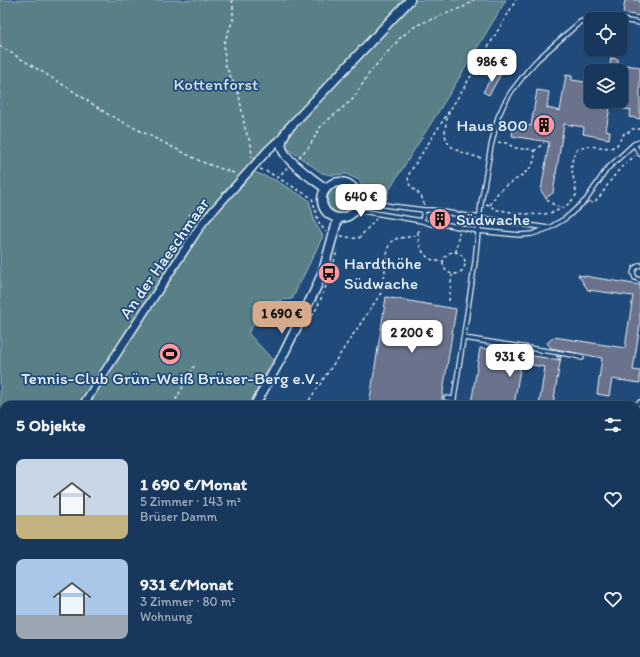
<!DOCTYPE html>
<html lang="de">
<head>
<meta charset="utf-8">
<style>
  :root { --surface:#17385c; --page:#203f62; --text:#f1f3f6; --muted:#9eacbb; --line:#365272; --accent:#d6ab8b }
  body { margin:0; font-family:Itim,sans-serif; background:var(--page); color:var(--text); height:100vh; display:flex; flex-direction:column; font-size:15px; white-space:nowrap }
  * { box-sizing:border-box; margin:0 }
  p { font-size:13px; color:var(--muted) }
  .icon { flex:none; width:22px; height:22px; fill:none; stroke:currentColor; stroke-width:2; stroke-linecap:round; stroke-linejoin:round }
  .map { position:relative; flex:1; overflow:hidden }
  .sheet { position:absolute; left:0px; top:401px; width:640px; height:256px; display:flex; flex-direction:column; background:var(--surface); border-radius:12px 12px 0 0; box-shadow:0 1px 3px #0004,0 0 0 1px var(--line) }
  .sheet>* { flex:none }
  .controls { position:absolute; left:584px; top:12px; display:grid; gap:8px }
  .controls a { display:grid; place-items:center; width:44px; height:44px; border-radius:8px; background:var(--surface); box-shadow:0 1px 3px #0004,0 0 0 1px var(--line); font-size:20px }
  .price { position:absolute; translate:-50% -34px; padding:0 9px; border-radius:8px; background:#fff; color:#222; font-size:13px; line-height:26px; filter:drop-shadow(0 1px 2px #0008) }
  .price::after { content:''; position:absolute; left:50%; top:24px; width:12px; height:9px; margin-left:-6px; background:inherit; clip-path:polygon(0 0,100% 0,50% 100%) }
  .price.on { background:var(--accent); color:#111 }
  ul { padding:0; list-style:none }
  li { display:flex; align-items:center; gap:12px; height:100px; padding:0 16px }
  li span { display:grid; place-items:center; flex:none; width:112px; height:80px; border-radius:8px; color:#555 }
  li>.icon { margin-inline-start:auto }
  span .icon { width:48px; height:48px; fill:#fffc; stroke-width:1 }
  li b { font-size:17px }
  h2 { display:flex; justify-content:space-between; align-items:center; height:48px; padding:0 16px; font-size:17px }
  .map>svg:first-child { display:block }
  .green { fill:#588086; stroke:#a0b8bf }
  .building { fill:#6a738b; stroke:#e8f1f8 }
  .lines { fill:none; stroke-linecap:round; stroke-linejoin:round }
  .service-casing { stroke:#e8f1f8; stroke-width:6 }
  .minor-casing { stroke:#e8f1f8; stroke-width:10 }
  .tertiary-casing { stroke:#e8f1f8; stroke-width:11 }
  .path { stroke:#e8f1f8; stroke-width:1.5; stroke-dasharray:3 3; stroke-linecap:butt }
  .service { stroke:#1f4a7a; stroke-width:3.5 }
  .minor { stroke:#1f4a7a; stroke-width:7 }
  .tertiary { stroke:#1f4a7a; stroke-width:8 }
  .labels { text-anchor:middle; stroke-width:3.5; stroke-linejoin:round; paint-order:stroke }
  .park-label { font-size:17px; fill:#d2e0e7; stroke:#1f4a7a }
  .poi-label { font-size:17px; fill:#e8f1f8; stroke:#1f4a7a; text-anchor:start }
  .street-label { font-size:17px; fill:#e8f1f8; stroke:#1f4a7a }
</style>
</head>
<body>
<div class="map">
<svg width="640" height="657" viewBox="0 0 640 657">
  <rect width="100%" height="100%" fill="#1f4a7a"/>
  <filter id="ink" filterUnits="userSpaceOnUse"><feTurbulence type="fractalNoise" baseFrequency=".025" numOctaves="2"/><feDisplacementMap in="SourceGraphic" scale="8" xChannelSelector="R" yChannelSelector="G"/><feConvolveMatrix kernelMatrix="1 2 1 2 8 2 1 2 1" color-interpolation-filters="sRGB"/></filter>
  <g filter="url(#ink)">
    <path class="green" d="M0,0H506L450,93L389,190L387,199L365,195L359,180L346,174L332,175L322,173L277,141L249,170L275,180L309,200L315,223L323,236L292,299L269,302L248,333L273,360L249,405H4V653H51L41,657H0Z
      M327 200a13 13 0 1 1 26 0a13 13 0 1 1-26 0Z
      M348,653H395L397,654L398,657H347Z"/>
    <path class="building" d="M625,0H640V16L623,13Z
      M611,58L618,59V64L640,67V119L629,117L631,110L610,107L606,130L610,131L609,139L583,134L584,127L564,124L553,193L546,198L541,191L549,142L512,136L514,124L531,126L537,90L549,92L547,108L560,111L566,75L572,76V80L591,83V101H621V71H609Z
      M495,71L501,74L489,95L483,92Z
      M578,275L640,285V325L633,370L640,371V383L612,379L609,396L597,394L602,358L551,348L547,343L554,337L625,348L633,296L588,290Z
      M386,297L456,309L441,405H369Z
      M480,348L560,360L556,356H561L553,405H539L545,367L521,363L514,405H471Z"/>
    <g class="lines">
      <g class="service-casing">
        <path id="service" d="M621,20L640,23
          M634,144L640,154
          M357,199L363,201L391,206L424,210H432L461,215L548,228
          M354,212L362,211L422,221L431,224L449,225L478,231L520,235L532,234L549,228L566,218L586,200L607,169L634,144L640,142
          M422,221L424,210
          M640,265L635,268L633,273L635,278L640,280
          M464,338L573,355L582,358
          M446,398L454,399
          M453,405L475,262L481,203L491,146L498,117L504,104L511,92L528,70L537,60L580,22L590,18H600L611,19
          M636,405L640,402
          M636,499L640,500
          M636,581L640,582
          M431,653L458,657
          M404,657L405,653
          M479,657L480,653
          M578,657L579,653"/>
      </g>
      <g class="minor-casing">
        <path id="minor" d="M83,405L203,222L268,150C272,147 277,140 282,139"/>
      </g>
      <g class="tertiary-casing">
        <path id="tertiary" d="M322 200a18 18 0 1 1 36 0a18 18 0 1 1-36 0Z
          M326,189C315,180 285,161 282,148C280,141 284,136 287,130L410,0
          M255,405L283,355L316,288L323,271L338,218
          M79,653L82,657
          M53,657L62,653
          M108,657L110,653"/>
      </g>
      <path class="path" d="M232,0L233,6V20L224,43L225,64L239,95L245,129L251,144L252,158
        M0,46L70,89L109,115L202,162L237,174
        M449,112C437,149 454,150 484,159
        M534,151L544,143
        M299,157L309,147L321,126L353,99L370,72L401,37L417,25L466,6L474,0
        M260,169L268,172L312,198L319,223L326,232
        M277,178L287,168
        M547,199L554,205L562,208
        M590,202L592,203C601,199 607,184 614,176C620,168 627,162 635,156
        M486,204C491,205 493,209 498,210C508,211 519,214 529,214C547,216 566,211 576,195C576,179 566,165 577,149L585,146L611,148L617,145L625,132H629L632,129H640
        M424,205C423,188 402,191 410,172L462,91L516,0
        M490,205C494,198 498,192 504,187C515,179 539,169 534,151L530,149H524L515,148L506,143L496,142
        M189,214L198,219
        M418,233C418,243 422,257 433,260C436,261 440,261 443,261
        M341,236L358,239L376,219
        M443 263a11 11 0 1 1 22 0a11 11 0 1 1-22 0Z
        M456,252L459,232
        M158,260L157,266L159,270H162
        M334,262L337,250
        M449,301L452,275
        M309,321C318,308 324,292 329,277
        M173,405L194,366
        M306,405L381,293L383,286L388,248C394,229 413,246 421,227
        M0,516H4
        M0,522L4,519
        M0,556L4,550
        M172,657L173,653
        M343,657L344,653"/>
      <use href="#service" class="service"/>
      <use href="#minor" class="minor"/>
      <use href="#tertiary" class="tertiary"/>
    </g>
  </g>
  <defs>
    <g id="building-disc" transform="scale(1.15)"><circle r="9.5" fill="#ff9aa2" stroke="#1f4a7a"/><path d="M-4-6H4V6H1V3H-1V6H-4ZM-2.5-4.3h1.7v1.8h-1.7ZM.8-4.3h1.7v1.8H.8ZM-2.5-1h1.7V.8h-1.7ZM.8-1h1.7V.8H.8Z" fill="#111"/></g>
    <g id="bus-disc" transform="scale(1.15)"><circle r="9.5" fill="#ff9aa2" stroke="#1f4a7a"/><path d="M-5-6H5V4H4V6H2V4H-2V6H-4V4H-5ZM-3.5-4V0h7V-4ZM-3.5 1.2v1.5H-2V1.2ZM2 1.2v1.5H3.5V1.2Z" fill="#111"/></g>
    <g id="stadium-disc" transform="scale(1.15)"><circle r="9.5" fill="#ff9aa2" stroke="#1f4a7a"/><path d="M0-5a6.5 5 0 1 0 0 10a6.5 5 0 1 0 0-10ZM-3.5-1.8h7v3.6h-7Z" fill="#111"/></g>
  </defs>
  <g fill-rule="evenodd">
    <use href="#building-disc" x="544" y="125"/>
    <use href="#building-disc" x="440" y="219"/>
    <use href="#bus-disc" x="329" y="273"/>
    <use href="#stadium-disc" x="170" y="354"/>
  </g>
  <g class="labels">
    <g class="park-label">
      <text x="216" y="90">Kottenforst</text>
    </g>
    <g class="poi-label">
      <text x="528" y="131" text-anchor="end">Haus 800</text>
      <text x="456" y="225">Südwache</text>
      <text x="344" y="269">Hardthöhe<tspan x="344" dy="20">Südwache</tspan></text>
      <text x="170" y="384" text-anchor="middle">Tennis-Club Grün-Weiß Brüser-Berg e.V.</text>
    </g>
    <g class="street-label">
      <text transform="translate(164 258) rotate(-55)" y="6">An der Haeschmaar</text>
    </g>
  </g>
</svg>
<div class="controls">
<a><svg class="icon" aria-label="locate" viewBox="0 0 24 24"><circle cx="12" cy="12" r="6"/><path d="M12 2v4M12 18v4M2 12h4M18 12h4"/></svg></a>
<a><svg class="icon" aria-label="layers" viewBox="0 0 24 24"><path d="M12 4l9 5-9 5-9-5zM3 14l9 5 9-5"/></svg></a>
</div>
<b class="price" style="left:492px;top:83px">986 €</b>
<b class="price" style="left:361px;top:218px">640 €</b>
<b class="price on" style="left:282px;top:335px">1 690 €</b>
<b class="price" style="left:412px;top:354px">2 200 €</b>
<b class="price" style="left:510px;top:378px">931 €</b>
<section class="sheet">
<h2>5 Objekte<svg class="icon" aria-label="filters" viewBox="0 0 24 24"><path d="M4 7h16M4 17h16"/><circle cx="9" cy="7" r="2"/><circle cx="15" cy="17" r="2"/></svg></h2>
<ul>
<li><span style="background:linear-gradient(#c9d6e8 70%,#c2b280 0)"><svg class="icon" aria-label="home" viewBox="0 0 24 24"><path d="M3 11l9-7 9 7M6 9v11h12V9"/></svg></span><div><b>1 690 €/Monat</b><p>5 Zimmer · 143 m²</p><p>Brüser Damm</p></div><svg class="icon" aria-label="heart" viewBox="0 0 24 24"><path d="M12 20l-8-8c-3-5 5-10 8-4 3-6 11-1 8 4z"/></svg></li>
<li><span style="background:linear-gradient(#a9c7e8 70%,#9aa5b1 0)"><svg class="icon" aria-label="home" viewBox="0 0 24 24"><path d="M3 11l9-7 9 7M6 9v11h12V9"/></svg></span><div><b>931 €/Monat</b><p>3 Zimmer · 80 m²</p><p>Wohnung</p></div><svg class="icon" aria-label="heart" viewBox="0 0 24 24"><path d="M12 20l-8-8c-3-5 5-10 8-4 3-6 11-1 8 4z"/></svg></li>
</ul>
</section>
</div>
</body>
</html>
